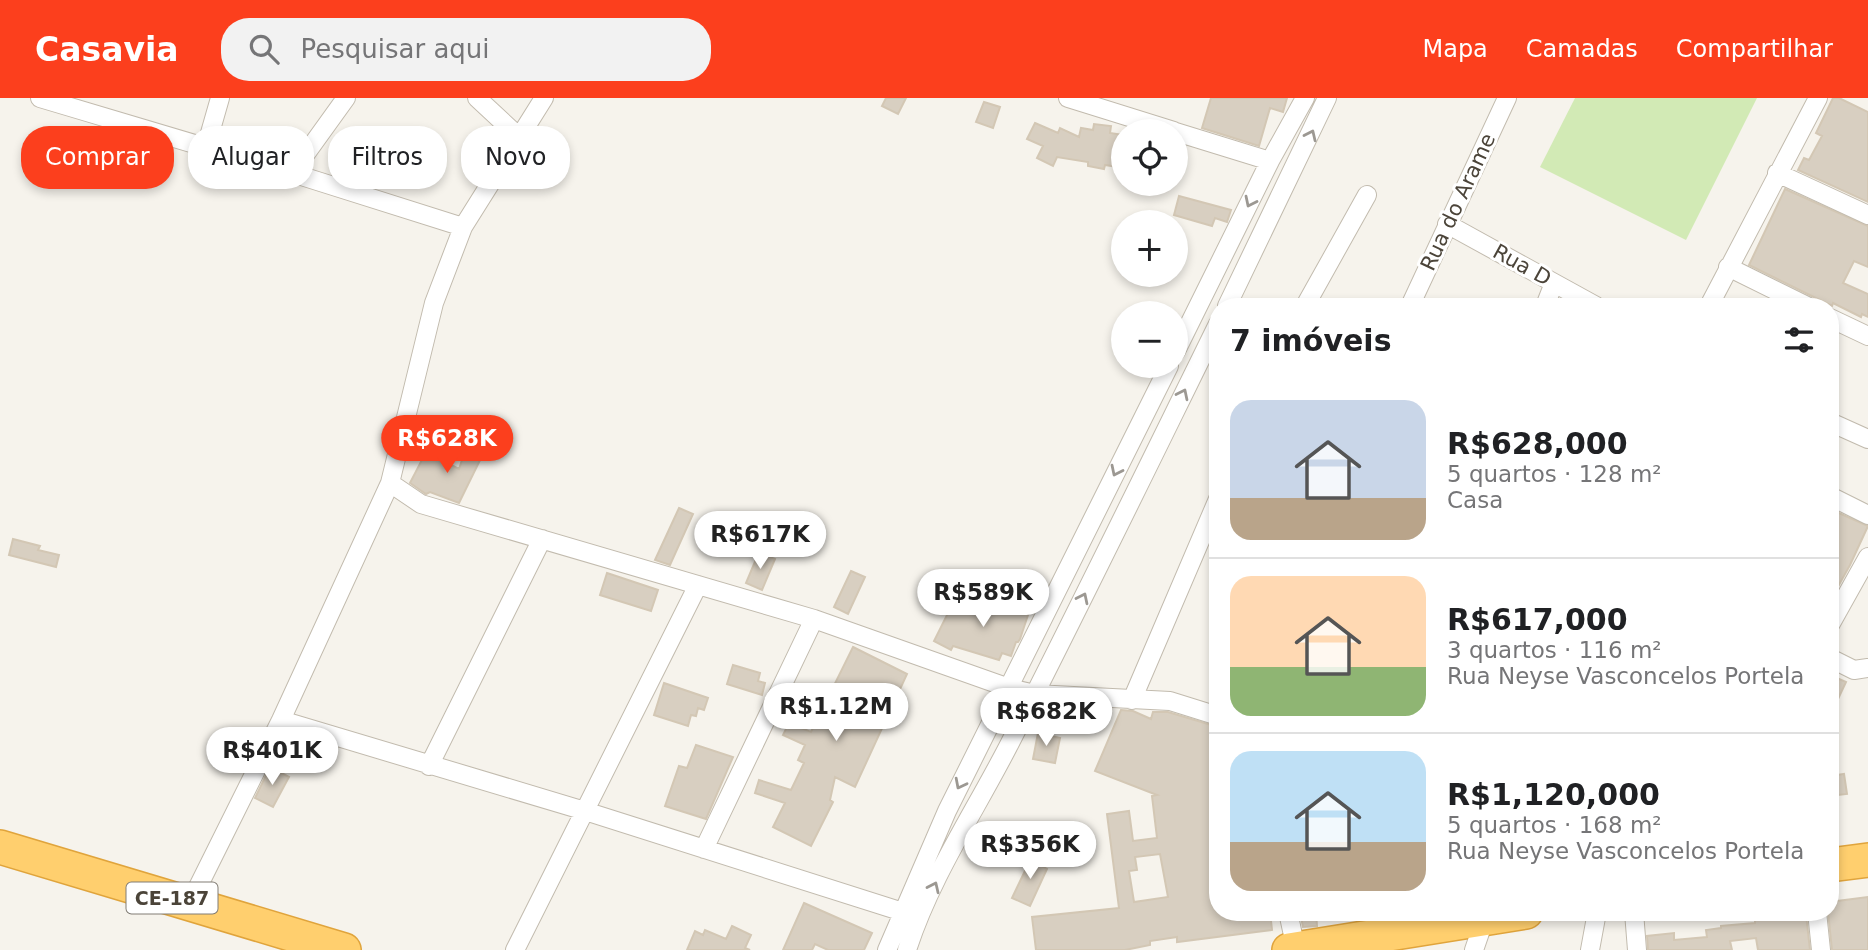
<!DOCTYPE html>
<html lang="pt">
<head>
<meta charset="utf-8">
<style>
  :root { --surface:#fff; --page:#f2f2f2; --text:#202124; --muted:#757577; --line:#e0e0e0; --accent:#fc3f1d }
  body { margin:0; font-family:"DejaVu Sans",sans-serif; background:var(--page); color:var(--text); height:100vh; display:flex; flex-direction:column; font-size:26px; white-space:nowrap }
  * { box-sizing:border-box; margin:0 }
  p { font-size:23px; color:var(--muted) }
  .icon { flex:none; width:38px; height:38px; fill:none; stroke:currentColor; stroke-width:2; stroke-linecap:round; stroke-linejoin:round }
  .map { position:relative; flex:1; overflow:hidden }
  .panel { position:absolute; left:1209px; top:200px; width:630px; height:623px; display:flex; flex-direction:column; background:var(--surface); border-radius:28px; box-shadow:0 4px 10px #0003 }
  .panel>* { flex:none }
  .top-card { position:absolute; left:21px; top:28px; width:665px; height:63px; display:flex; gap:14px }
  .fabs { position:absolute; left:1111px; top:21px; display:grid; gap:14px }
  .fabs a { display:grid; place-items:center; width:77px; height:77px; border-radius:50%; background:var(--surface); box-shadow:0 4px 10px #0003; font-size:35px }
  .price { position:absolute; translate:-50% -60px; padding:0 16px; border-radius:24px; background:#fff; color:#222; font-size:23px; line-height:46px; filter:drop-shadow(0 2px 4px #0008) }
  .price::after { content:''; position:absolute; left:50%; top:42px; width:21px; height:16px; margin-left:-10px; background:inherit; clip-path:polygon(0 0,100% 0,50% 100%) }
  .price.selected { background:var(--accent); color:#fff }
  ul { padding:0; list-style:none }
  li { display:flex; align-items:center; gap:21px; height:175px; padding:0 21px }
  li+li { border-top:2px solid var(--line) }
  li span { display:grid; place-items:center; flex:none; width:196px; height:140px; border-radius:21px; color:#555 }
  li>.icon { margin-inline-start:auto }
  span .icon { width:84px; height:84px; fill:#fffc; stroke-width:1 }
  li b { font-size:30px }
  h2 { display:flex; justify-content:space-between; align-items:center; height:84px; padding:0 21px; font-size:30px }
  .tag { padding:0 24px; border-radius:28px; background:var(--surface); box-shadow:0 4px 10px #0003; font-size:24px; line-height:63px }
  .tag.selected { background:var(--accent); color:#fff }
  header { display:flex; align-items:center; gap:42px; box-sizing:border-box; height:98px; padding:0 35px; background:var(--accent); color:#fff }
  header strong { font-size:33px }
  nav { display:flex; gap:38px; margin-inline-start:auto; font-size:24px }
  .search { width:490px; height:63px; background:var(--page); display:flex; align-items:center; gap:18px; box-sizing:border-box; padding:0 24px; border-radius:28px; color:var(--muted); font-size:26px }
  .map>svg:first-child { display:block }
  .green { fill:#d2eab5 }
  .building { fill:#d8cfc1; stroke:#d3c7b4; stroke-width:2; fill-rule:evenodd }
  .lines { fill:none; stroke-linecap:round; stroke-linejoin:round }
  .street-casing { stroke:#c2bbae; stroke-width:20 }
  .highway-casing { stroke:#e0a43c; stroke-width:36 }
  .street { stroke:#fff; stroke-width:18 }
  .highway { stroke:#ffcf6e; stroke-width:33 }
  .oneway { stroke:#9c9892 }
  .labels { text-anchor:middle; stroke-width:6; stroke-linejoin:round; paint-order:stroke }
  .shield { fill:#fff; stroke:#817c74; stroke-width:2 }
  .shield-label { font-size:19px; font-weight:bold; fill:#4b4439 }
  .street-label { font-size:21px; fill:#4b4439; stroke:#fff }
</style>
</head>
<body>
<header>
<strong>Casavia</strong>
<div class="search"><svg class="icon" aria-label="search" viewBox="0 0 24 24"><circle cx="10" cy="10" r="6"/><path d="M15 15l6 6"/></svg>Pesquisar aqui</div>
<nav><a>Mapa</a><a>Camadas</a><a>Compartilhar</a></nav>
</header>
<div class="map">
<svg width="1868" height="852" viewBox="0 0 1868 852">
  <rect width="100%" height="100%" fill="#f6f3ec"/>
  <path class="green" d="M1575,0H1757L1686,142L1540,69Z"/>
  <path class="building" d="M886,0H906L898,16L882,8Z
    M1211,0H1287L1283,14L1270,10L1259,48L1202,30Z
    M1833,0H1839L1868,14V104L1798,72L1804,60L1809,62L1822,38L1816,35Z
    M984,4L1000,9L993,30L976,24Z
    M1035,25L1058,35L1060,30L1079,39L1081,30L1093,32L1094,26L1111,28L1110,35L1124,37L1118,69L1105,67L1104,71L1088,68V64L1057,59L1053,68L1037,60L1043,48L1027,41Z
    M1785,91L1868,128V169L1854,163L1843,185L1868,196V219L1862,216L1861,219L1833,205L1832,208L1749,167Z
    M1179,98L1231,112L1227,124L1215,120L1212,128L1174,117Z
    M467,347L484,354L459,405L430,394L426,396L410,385L426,354L459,371Z
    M679,410L693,416L670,467L655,462Z
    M1830,411L1868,428L1850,467L1830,503Z
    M13,441L40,448L38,452L59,457L56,469L9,457Z
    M759,454L775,461L762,492L746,485Z
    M851,473L865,479L848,516L834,509Z
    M607,475L658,492L651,513L600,497Z
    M955,501L987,517L993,502L1029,514L1020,541L1018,544H1016L1011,558L1002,555L999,562L953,548L951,552L934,543Z
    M853,549L907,576L855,689L835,679L830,702L833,704L811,748L773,729L785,705L755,695L759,682L791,692L804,665L798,662L805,647L783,637L789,625L811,634Z
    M733,567L760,575L758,583L765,585L762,597L727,586Z
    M1830,577L1846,584L1830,618Z
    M664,585L708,600L704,612L698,610L696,618L691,617L688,628L654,617Z
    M1121,612L1133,613L1151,621L1153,614H1168L1218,629V655L1215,654L1211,680L1218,681V763H1212L1218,814H1270L1272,832L1177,844V839L1150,843V847L1125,852H1036L1032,819L1119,810L1107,716L1129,713L1133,743L1157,740L1152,698L1157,697L1095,673ZM1160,756L1168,799L1134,804L1129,773L1137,772L1135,759Z
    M1038,635L1060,640L1055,665L1033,661Z
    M696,647L733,659L706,721L665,708L679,668L687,670Z
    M270,669L289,679L273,709L255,700Z
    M1844,676L1847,696L1830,698V678Z
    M1033,756L1043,761L1040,767L1047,771L1030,808L1012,800Z
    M1868,799V852H1832L1828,814H1830V804Z
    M804,805L872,835L864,852H828L815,846L812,852H783Z
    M1300,814H1316L1317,828L1303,829Z
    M1806,816L1810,852H1758L1756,840L1730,843L1732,852H1648L1647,838L1674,835V842L1707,839L1706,832L1721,830V828L1755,825V822Z
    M732,828L751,837L745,850L750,852H687L695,833L703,837L705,832L726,841Z"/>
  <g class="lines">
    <g class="street-casing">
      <path id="street" d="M40,0L292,75L463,129
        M477,0L519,39
        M1068,0L1174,33
        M1176,34L1270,63
        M206,49L220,0
        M292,75L346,0
        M1777,75L1868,117
        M1447,126L1596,208
        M1728,169L1807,208
        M1227,208L1327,0
        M1305,208L1367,97
        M1410,208L1507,0
        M1545,208L1554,185
        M1709,208L1818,0
        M1830,220L1868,238
        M1176,253L1270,63L1305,0
        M1830,324L1868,341
        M390,385L421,406L814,521L1009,590L1035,596L1170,603L1218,618
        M1830,398L1868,417
        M1830,527L1868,459
        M1830,560L1854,572L1868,570
        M1132,602L1218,401
        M281,622L585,713L903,814
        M429,668L542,441
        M704,751L814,521
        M190,805L281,622L390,385L434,205L463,129L544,0
        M1288,814L1296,851
        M1634,814L1637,852
        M1817,814L1821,852
        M515,852L698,487
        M887,852L947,713L1169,268
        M907,852C931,777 978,709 1013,639C1083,502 1150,364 1218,226
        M1474,852L1485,820
        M1590,852L1597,814"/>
    </g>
    <g class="highway-casing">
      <path id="highway" d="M0,749L344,852
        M1830,767L1868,762
        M1289,852L1526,814"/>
    </g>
    <use href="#street" class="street"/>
    <use href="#highway" class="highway"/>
  </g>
  <defs><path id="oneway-chevron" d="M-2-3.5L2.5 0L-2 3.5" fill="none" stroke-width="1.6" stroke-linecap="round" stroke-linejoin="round" transform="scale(1.75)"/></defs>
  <g class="oneway">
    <use href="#oneway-chevron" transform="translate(1311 37) rotate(-65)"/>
    <use href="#oneway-chevron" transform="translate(1250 104) rotate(116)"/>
    <use href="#oneway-chevron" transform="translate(1183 296) rotate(-64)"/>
    <use href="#oneway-chevron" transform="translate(1116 373) rotate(116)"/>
    <use href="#oneway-chevron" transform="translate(1083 500) rotate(-64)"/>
    <use href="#oneway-chevron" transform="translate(960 686) rotate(117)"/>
    <use href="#oneway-chevron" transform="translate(934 789) rotate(-65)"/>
  </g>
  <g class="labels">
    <rect class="shield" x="126.5" y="784.5" width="91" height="31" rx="5"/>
    <g class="shield-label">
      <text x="172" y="807">CE-187</text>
    </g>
    <g class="street-label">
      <text transform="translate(1458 104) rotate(-65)" y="7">Rua do Arame</text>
      <text transform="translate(1522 167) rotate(29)" y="7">Rua D</text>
    </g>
  </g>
</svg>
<div class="fabs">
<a><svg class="icon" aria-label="locate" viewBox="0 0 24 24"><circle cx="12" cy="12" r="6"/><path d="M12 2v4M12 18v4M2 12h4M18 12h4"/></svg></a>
<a>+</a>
<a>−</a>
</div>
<b class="price selected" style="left:447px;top:377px">R$628K</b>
<b class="price" style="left:760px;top:473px">R$617K</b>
<b class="price" style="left:983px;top:531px">R$589K</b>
<b class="price" style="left:836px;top:645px">R$1.12M</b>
<b class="price" style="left:1046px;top:650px">R$682K</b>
<b class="price" style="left:272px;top:689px">R$401K</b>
<b class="price" style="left:1030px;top:783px">R$356K</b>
<div class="top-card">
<a class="tag selected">Comprar</a>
<a class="tag">Alugar</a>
<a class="tag">Filtros</a>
<a class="tag">Novo</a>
</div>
<section class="panel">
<h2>7 imóveis<svg class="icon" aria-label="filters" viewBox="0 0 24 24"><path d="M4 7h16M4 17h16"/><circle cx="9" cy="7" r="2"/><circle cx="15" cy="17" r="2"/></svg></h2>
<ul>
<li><span style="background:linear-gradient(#c9d6e8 70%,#b9a48a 0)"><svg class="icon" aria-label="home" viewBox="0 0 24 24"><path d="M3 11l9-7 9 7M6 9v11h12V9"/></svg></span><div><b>R$628,000</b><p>5 quartos · 128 m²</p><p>Casa</p></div></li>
<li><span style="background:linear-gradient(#ffd9b3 65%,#8fb573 0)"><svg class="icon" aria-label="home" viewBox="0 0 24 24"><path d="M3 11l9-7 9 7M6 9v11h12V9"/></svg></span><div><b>R$617,000</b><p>3 quartos · 116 m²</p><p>Rua Neyse Vasconcelos Portela</p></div></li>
<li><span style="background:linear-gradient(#bfe0f5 65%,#b9a48a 0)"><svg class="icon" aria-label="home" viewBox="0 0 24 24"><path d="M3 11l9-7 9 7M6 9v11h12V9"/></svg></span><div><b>R$1,120,000</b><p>5 quartos · 168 m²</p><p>Rua Neyse Vasconcelos Portela</p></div></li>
</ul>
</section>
</div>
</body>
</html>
